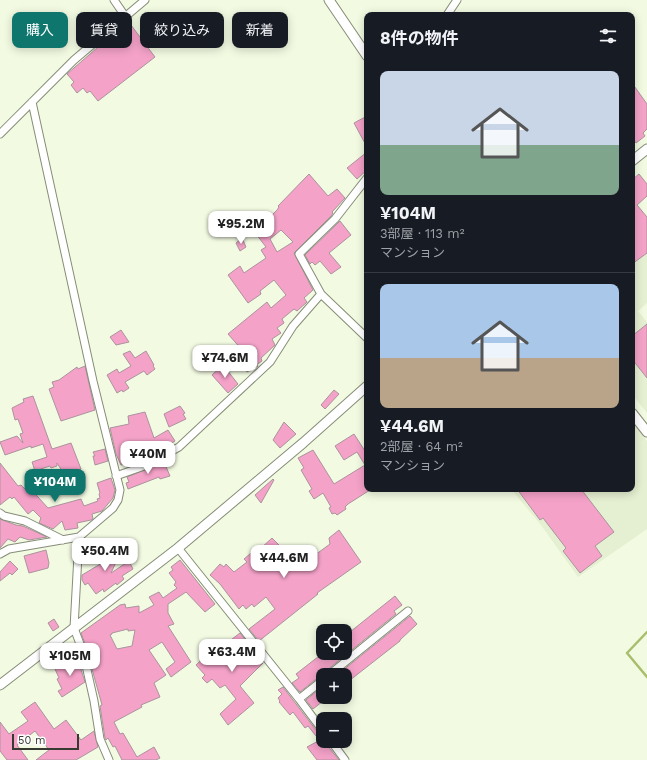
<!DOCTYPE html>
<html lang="ja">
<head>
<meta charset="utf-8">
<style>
  :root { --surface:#171b24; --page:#242831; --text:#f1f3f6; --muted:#9ea1a6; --line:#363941; --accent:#0f766e }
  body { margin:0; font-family:"Work Sans","Noto Sans JP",sans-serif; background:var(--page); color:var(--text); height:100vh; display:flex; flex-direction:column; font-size:15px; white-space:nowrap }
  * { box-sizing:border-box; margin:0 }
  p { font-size:13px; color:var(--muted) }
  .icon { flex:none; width:22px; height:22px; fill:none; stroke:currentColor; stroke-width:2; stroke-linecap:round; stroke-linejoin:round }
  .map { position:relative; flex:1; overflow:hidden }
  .panel { position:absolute; left:364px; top:12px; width:271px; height:480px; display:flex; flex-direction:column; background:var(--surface); border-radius:8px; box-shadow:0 2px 10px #0003 }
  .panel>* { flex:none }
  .banner { position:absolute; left:12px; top:12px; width:292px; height:36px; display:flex; gap:8px }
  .tools { position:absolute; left:316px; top:624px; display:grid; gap:8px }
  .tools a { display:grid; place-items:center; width:36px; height:36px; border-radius:8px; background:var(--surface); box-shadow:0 2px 10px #0003; font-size:20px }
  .scale { position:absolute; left:12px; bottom:10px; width:67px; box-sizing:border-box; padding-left:4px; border:2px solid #373a31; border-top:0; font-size:11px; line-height:14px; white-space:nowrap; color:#373a31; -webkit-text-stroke:3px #fff; paint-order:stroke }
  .price { position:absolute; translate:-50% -34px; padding:0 9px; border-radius:8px; background:#fff; color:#222; font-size:13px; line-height:26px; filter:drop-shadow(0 1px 2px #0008) }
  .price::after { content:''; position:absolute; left:50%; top:24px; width:12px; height:9px; margin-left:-6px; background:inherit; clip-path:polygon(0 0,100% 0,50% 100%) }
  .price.on { background:var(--accent); color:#fff }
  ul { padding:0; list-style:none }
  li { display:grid; align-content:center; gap:8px; height:212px; padding:0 16px }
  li+li { border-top:1px solid var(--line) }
  li span { display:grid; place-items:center; height:124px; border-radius:8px; color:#555 }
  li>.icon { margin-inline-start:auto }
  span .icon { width:72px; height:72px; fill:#fffc; stroke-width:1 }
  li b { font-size:17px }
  h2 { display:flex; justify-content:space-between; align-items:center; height:48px; padding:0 16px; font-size:17px }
  .pill { padding:0 14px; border-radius:8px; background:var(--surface); box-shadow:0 2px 10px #0003; font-size:14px; line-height:36px }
  .pill.on { background:var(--accent); color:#fff }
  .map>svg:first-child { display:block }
  .built { fill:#e5efd1 }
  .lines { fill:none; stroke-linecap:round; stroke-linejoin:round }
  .stream { stroke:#a8be6d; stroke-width:2.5 }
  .building { fill:#f4a2c8; stroke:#ab939d; fill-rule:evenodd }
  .minor-casing { stroke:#868d77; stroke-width:9 }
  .tertiary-casing { stroke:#868d77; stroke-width:11 }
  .minor { stroke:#fff; stroke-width:7 }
  .tertiary { stroke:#fff; stroke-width:9 }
</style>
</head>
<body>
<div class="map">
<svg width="647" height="760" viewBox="0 0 647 760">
  <rect width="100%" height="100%" fill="#f2fae2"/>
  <path class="built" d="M632,204L637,205L647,217V303L638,311L647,322V413L632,394Z
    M632,422L647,441V529L578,577L541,525L511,489H632Z"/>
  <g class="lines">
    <path class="stream" d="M647,632L627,653L647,677"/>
  </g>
  <path class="building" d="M128,21L155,57L98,101L90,91L87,93L83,88L77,93L71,85L74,82L67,74Z
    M632,83L647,104V129L643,133L645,136L636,143L632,137Z
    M367,116V147L354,123Z
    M367,152V170L357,179L347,168Z
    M309,174L328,196L337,189L345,198L332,212L333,213L331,216L294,253L313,290L304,298L307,302L297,311L294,309L282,319L284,323L277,328L281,333L272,339L275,345L261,358L262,361L256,365L258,366L247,372L236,357L243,351L228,334L267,302L271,308L286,295L274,280L260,291L261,294L248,303L228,275L240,266L244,273L266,258L261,250L266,247L253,230L265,219L266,221L277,210L279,207L278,206ZM281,230L293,242L277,252L270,239Z
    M639,174L647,184V196L637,205L647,217V253L632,264V180Z
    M340,221L351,235L329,253L341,267L331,274L320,261L315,265L312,262L310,264L305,255Z
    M242,238L246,247L240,251L236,243Z
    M647,324V378L632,359V336Z
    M121,330L129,342L116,345L110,337Z
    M130,351L135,358L146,351L154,365L153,366L155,369L147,375L144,371L125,382L129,388L123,392L122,390L117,393L107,375L117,369L119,373L131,366L123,354Z
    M223,365L238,384L228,393L212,375Z
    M85,366L95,410L61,421L49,389L54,387L52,382L59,380L77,367L78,369Z
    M334,390L339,394L325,409L321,405Z
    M33,396L52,449L71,443L81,469L64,474L57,463V466L51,468L50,466L35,471L32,462L47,457L43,444L31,448V446L5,455L0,442L17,436L23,443L20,434L23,433L18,419L15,420L12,408L24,402L23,399Z
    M180,406L185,413L183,414L186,419L169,427L164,414Z
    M145,412L154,438L168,430L175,441L168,445L169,447L147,459L121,465L116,454L110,428L129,424L128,416Z
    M284,422L296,434L280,448L273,440Z
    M354,434L367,454V489L370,490L348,504L345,507L346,509L337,515L335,513L332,514L329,508L331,507L323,493L314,499L309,491L312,489L301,470L304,468L298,458L313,450L334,484L365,465L357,452L344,460L335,446Z
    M105,449L108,461L95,465L93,456H95L93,452Z
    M164,462L170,476L160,479L159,477L128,489L126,483L129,482L127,477Z
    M0,463L18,486L21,485L25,489L28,486L48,508L81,499L84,506L98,501L97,499L100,498L99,494L100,493L97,483L111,478L115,490L113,498L102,511L92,514L93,519L91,520L77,523L78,528L65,530L62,521L53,529L39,523L41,518L33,510L28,514L14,497L12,499L10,497L0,505Z
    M273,479L274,480L261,503L255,495Z
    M517,489H581L614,532L595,546L602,556L580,573L563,551L566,548L543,518L540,520Z
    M0,519L16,525L23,526L47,537L29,540L20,537L15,542L8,539L0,548Z
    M339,530L361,562L317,593L318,594L259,641L249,629L275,609L266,597L254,607L252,604L246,609L243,605L239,609L220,584L210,575L220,564L224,567L226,564L234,572L247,562L244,559L257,548L259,550L272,538L290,556L292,555L300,566L330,544L329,538Z
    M95,547L118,558L111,573L129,561L133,569L122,576L124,579L117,585L116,583L104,592L103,589L96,594L88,583L85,585L82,580V575L102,563L90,558Z
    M46,550L49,563L48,568L29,573L24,556Z
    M180,560L215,604L205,612L186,592L168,604V613L174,624L168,626L191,662L171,677L166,669L175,662L162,642L149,650L166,675L154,683L160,697L141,705L142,707L114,722L120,734L123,733L137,757L154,747L160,758L156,760H122L115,746L113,747L108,738L106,740L105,738L100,706L102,705L92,669L97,666L94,658L96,657L90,645L86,646L81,633L120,605L125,604L126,608L139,606V613L154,605L149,597L159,592L163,598L177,588L174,585L176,582L169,573L173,570L171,567ZM128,629V631L135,630L132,646L117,649L110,635L112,634V633Z
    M10,561L18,569L12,575L10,573L0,581V572Z
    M395,596L402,605L394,611L396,614L326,671L324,675L320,676L300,692L292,683L299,678L296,674L323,653H345V636Z
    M410,616L417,624L400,640V641L345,684V675H337Z
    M54,619L59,627L53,631L48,623Z
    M240,633L263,663L240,686L254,703L228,725L220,714L236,699L225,685L220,688L212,679L207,683L202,678L205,675L196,665L208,654L210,656Z
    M77,657L85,682L62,697L58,691L62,689L57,679L59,678L55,669Z
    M323,686V701L313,709L306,700Z
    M283,687L319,734L316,736L308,726L305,728L293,712L290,715L279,702L280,701L278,698L282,694L278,690Z
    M35,702L54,729L66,720L81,740L94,731L98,747L76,760H36L49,750L35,731L17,745L28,760H7L0,751V722L9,734L28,721L21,712Z
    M322,739L327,745L339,760H317L307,747Z"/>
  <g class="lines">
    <g class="minor-casing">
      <path id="minor" d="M114,0L125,16
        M447,15L457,0
        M0,134L74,60L145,0
        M367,178L335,219L299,254L321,294L367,338
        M116,476L147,465L179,447L270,362L293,326L321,294
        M0,513L4,516L25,521L63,540
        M79,537L74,628L83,652L94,701L100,739L109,760
        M178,548L299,699L323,731
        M0,554L9,549L79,537L113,508L118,500L120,490L93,381L32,102
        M329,675L408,611
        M299,699L323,680
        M331,741L345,760"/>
    </g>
    <g class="tertiary-casing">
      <path id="tertiary" d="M329,0L367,56
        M632,161L647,149
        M632,413L647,432
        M0,685L178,548L303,443L367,386"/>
    </g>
    <use href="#minor" class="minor"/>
    <use href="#tertiary" class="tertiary"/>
  </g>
</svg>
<div class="tools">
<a><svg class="icon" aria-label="locate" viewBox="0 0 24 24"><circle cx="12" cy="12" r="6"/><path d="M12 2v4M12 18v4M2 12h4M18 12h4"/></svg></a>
<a>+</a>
<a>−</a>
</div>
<div class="scale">50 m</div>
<b class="price" style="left:241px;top:245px">¥95.2M</b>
<b class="price" style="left:225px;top:379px">¥74.6M</b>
<b class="price" style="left:148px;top:475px">¥40M</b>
<b class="price on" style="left:55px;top:503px">¥104M</b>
<b class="price" style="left:105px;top:572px">¥50.4M</b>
<b class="price" style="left:284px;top:579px">¥44.6M</b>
<b class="price" style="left:232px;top:673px">¥63.4M</b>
<b class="price" style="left:70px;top:677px">¥105M</b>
<div class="banner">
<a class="pill on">購入</a>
<a class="pill">賃貸</a>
<a class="pill">絞り込み</a>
<a class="pill">新着</a>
</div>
<section class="panel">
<h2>8件の物件<svg class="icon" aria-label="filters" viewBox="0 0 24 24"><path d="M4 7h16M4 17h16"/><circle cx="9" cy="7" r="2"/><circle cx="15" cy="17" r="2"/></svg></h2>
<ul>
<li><span style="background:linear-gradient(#c9d6e8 60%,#7fa58c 0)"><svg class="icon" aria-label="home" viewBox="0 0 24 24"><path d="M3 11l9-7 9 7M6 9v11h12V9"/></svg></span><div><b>¥104M</b><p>3部屋 · 113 m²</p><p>マンション</p></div></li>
<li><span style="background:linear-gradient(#a9c7e8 60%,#b9a48a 0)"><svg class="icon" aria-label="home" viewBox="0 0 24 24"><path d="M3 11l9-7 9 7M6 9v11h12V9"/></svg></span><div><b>¥44.6M</b><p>2部屋 · 64 m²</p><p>マンション</p></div></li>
</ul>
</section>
</div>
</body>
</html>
